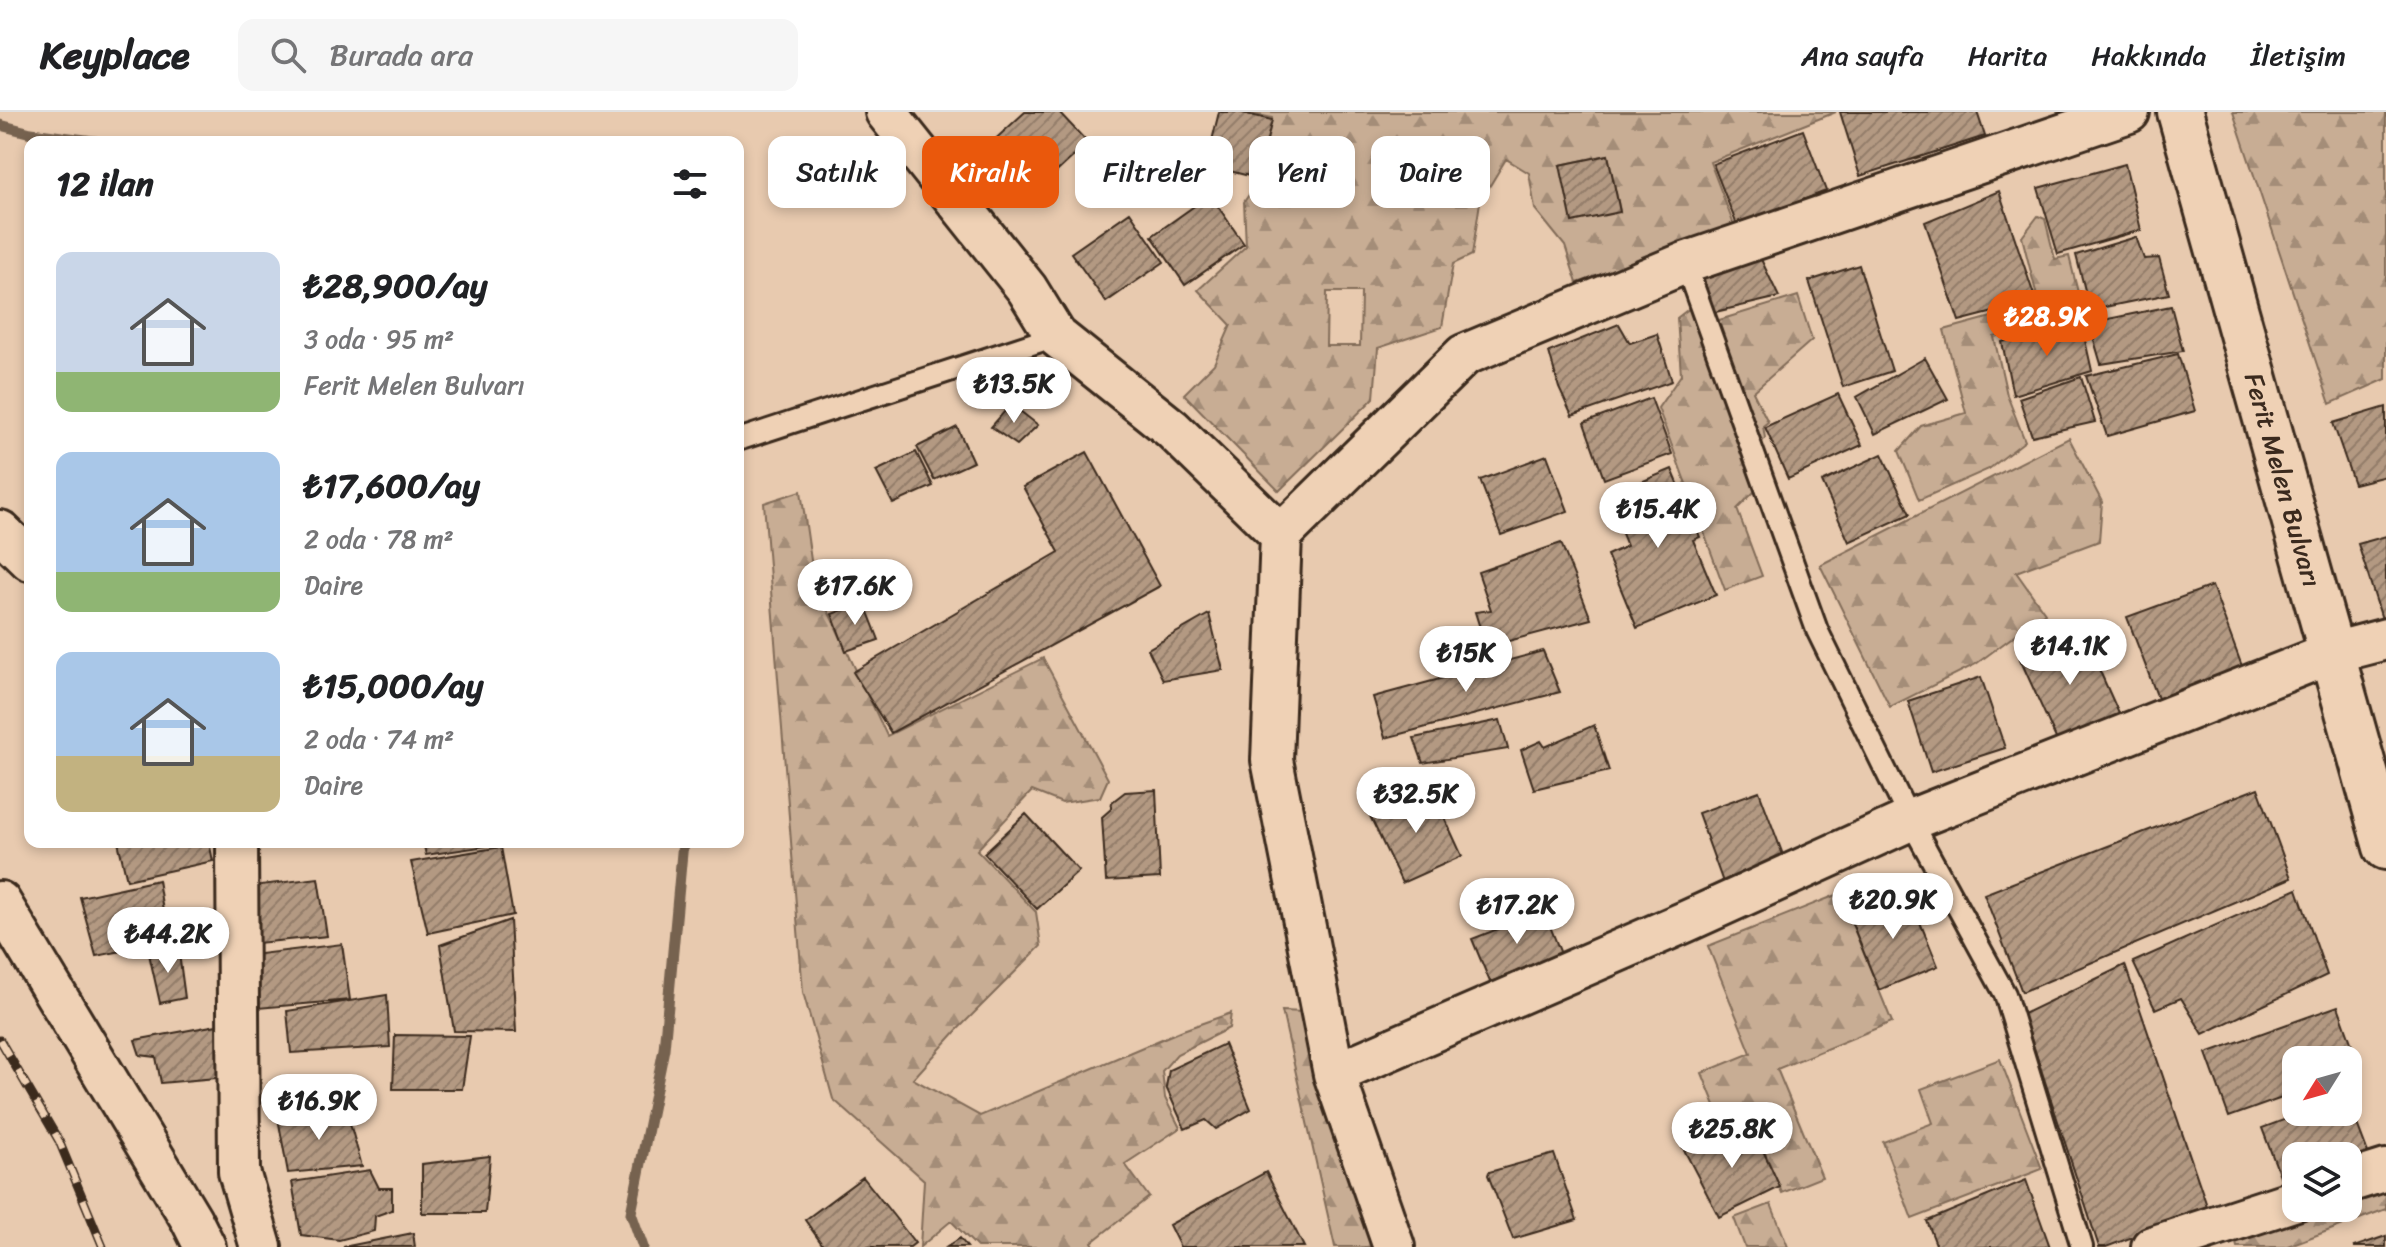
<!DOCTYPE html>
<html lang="tr">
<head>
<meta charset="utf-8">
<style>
  :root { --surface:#fff; --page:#f6f6f6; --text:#202124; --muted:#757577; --line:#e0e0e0; --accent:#ea580c }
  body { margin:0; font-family:Sriracha,sans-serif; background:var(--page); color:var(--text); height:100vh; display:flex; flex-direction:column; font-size:30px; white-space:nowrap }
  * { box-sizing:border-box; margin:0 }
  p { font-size:26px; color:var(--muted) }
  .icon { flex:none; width:44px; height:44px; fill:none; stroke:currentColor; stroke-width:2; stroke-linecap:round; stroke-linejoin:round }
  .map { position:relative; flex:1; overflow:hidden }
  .sheet { position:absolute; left:24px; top:24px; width:720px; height:712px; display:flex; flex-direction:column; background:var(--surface); border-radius:16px; box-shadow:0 4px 12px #0003 }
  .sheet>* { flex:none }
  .top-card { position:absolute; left:768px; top:24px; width:760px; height:72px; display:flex; gap:16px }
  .needle { width:52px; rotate:233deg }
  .tools { position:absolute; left:2282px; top:934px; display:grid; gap:16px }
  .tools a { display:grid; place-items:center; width:80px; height:80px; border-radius:16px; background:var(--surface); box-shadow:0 4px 12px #0003; font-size:40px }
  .price { position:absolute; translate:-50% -68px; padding:0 18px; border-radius:28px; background:#fff; color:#222; font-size:26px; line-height:52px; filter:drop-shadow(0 2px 4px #0008) }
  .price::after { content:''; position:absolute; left:50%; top:48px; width:24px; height:18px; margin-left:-12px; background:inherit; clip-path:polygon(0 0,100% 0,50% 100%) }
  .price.current { background:var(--accent); color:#fff }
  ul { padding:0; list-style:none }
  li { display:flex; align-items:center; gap:24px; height:200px; padding:0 32px }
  li span { display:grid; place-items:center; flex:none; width:224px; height:160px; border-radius:16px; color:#555 }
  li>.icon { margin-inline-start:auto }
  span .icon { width:96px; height:96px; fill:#fffc; stroke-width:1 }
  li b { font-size:34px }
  h2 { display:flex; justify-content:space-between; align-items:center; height:96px; padding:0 32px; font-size:34px }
  .chip { padding:0 28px; border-radius:16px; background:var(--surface); box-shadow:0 4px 12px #0003; font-size:28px; line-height:72px }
  .chip.current { background:var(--accent); color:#fff }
  header { display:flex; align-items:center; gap:48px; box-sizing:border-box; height:112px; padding:0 40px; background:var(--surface); border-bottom:2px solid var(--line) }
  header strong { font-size:38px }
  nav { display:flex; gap:44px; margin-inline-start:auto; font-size:28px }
  .search { width:560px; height:72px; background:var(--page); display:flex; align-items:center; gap:20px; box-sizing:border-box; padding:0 28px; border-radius:16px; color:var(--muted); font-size:30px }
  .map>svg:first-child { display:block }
  .forest { fill:url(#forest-firs); stroke:#826c59; stroke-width:2; fill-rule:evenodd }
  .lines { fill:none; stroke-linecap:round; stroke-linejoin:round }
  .stream { stroke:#766250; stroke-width:11 }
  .building { fill:url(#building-hatch); stroke:#3b2a1e; stroke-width:2 }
  .service-casing { stroke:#3b2a1e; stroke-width:26 }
  .minor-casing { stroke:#3b2a1e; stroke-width:46 }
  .secondary-casing { stroke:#3b2a1e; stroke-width:50 }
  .service { stroke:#efd1b5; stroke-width:20 }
  .minor { stroke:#efd1b5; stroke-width:40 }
  .secondary { stroke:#efd1b5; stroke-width:44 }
  .rail-casing { stroke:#3b2a1e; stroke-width:9 }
  .rail { stroke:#efd1b5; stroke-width:6; stroke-dasharray:18; stroke-linecap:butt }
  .labels { text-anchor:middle; stroke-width:6; stroke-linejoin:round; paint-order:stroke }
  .street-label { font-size:26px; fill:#3b2a1e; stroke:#efd1b5 }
</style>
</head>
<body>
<header>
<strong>Keyplace</strong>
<div class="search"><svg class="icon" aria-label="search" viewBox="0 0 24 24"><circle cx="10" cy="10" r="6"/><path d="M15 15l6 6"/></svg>Burada ara</div>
<nav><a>Ana sayfa</a><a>Harita</a><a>Hakkında</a><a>İletişim</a></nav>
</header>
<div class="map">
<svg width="2386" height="1135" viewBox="0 0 2386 1135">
  <defs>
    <pattern id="forest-firs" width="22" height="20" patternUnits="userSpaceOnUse" patternTransform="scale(2)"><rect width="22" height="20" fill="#c8ad94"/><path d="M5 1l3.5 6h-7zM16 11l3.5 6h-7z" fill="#a48d78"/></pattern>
    <pattern id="building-hatch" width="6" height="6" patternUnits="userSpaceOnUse" patternTransform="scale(2)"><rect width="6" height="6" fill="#b39982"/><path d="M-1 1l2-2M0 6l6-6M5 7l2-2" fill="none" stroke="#937d6a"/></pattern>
  </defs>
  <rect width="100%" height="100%" fill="#e8caaf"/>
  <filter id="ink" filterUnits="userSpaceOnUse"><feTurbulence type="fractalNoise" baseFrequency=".0125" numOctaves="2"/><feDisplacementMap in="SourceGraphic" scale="16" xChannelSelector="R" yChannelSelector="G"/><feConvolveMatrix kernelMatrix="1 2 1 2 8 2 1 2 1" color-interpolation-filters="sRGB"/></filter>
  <g filter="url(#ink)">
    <path class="forest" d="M1245,0H1836L1710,50L1737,121L1577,171L1565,134L1535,97L1529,61L1506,47L1480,90L1472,143L1453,152L1442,215L1378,236L1374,286L1279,379L1184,282L1214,252L1231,213L1198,178L1246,134L1244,90L1259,68L1272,6ZM1608,43L1620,99V100L1560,53ZM1327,180H1361L1360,234H1326Z
      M2233,0H2386V267L2330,292Z
      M2038,104L2045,107L2055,147L2069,144L2084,205L1994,225L2007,283L2025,329L1989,357L1919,388L1899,339L1921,314L1966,301L1944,218L2039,192L2022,125Z
      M1798,184L1812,228L1753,280L1768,310L1763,314L1765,326L1756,338L1716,209Z
      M1695,192L1758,376L1737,397L1762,464L1725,478L1658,296L1681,263L1677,206Z
      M2069,326L2102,390L2099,429L2016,460L2045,501L1976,552L1890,595L1820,453Z
      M801,379L814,469L887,624L1043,546L1108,667L1100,685L1062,691L1032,679L977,738L1036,800L1041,834L957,918L913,967L980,1004L1183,918L1231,901L1229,916L1177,942L1162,959L1165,986L1180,1016L1125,1052L1149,1085L1092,1130L1095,1135H977L951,1109L920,1135L924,1068L833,987L803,880L764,391Z
      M1844,780L1847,800L1892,910L1777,957L1822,1065L1782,1081L1753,1012L1717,1026L1711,1013L1719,1003L1702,961L1751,941L1708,834Z
      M1282,899L1304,900L1378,1135H1335Z
      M2000,947L2042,1057L1912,1107L1883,1030L1933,1011L1921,977Z
      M2386,1075V1097L2285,1135H2237L2234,1124L2321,1096H2348V1087Z
      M1771,1092L1788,1135H1745L1734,1106Z"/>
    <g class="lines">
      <path class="stream" d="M0,13L31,21L101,30
        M643,1135L631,1101L664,937L683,730"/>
    </g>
    <path class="building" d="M1025,0H1059L1088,31L1035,80L990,32Z
      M1219,0H1238L1272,8L1257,66L1206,53Z
      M1840,0H1977L1985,24L1860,64Z
      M1803,18L1826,79L1737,113L1713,52Z
      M1608,43L1620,100L1572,110L1560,53Z
      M2125,52L2141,118L2058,142L2038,76Z
      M1999,79L2036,189L1959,209L1925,110Z
      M1210,83L1244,132L1185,173L1152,124Z
      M1130,100L1164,150L1106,190L1071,141Z
      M2136,125L2144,147L2159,146L2169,182L2090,198L2076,143Z
      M1758,141L1779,185L1711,201L1697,164Z
      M1859,153L1892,259L1843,275L1809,169Z
      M2171,194L2183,239L2101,252L2089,211Z
      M2081,210L2092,259L2013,283L2002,230Z
      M1619,212L1630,231L1657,222L1672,269L1572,304L1559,276L1549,240Z
      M2178,242L2195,299L2107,324L2086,264Z
      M1925,246L1948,287L1875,322L1857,285Z
      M2081,265L2095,310L2032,324L2019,286Z
      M1838,282L1862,333L1788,367L1765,315Z
      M1651,286L1672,342L1604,367L1584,311Z
      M1011,292L1038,313L1017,333L991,315Z
      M2386,295V364L2354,372L2333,311Z
      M957,315L973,350L934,368L917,335Z
      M916,340L933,374L893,392L876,359Z
      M1087,340L1160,474L891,621L853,560L1059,440L1023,375Z
      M1882,342L1910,402L1849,430L1822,370Z
      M1547,343L1568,399L1501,423L1480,368Z
      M1672,357L1700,425L1693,428L1716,483L1637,516L1607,443L1627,434L1607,384Z
      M2386,424V506L2382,507L2358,432Z
      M1561,431L1591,507L1486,535L1475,500L1491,498L1478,460Z
      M850,447L865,485L832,496L818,459Z
      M2212,474L2246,565L2162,597L2127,505Z
      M864,490L879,528L846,539L832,502Z
      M1209,502L1223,558L1163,568L1148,537Z
      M2082,519L2120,604L2058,631L2020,547Z
      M1543,539L1560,580L1385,626L1373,585Z
      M1981,565L2005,636L1931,660L1908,589Z
      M1500,608L1508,637L1423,651L1414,626Z
      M1594,613L1609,659L1534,677L1521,638L1541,629L1545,635Z
      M1430,674L1462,744L1402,771L1369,702Z
      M2258,676L2291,766L2022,880L1984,782Z
      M1156,678L1160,766L1106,769L1102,705L1111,697L1112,690L1125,680Z
      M1759,679L1786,751L1724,773L1698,701Z
      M1026,702L1079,759L1037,797L984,741Z
      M118,730H209L213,749L127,768Z
      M423,730H494V733L426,743Z
      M501,735L513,803L428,821L411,750Z
      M318,766L327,824L258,831L252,774Z
      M158,768L168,830L96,844L80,785Z
      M2297,777L2327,863L2203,922L2181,886L2155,897L2133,850Z
      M1908,781L1938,854L1879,878L1849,804Z
      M1544,799L1561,842L1490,870L1472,827Z
      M510,808L516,920L454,919L440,833Z
      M342,832L350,888L258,896L251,843Z
      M178,834L185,886L160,891L149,842Z
      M2125,853L2208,1097L2106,1135H2099L2023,902Z
      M387,883L390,935L291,941L287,899Z
      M2338,894L2361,958L2348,962V948H2296V981L2229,1005L2206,941Z
      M217,913L227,965L161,971L156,945L140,943L135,928Z
      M395,923L470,924L462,977H393Z
      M1224,932L1251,997L1216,1017L1206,1008L1185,1017L1166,975L1169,958Z
      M2348,988L2370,1046L2348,1054V1044H2296V1073L2285,1077L2262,1016L2305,1000H2348Z
      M346,997L362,1054L288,1061L278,1006Z
      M1752,1015L1780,1075L1719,1105L1682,1034L1707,1020L1713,1035Z
      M1554,1042L1577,1108L1513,1127L1488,1063L1489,1060Z
      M490,1044L485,1101H422V1052Z
      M370,1058L379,1076H392V1098L375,1104L374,1119L339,1128L301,1123L292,1070Z
      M1266,1060L1304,1135H1180L1169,1113Z
      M863,1065L915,1131L910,1135H824L805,1108Z
      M2026,1068L2050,1135H1937L1927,1109Z
      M413,1121L415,1135H343Z
      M2386,1124V1135H2354Z
      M960,1126L967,1135H947Z"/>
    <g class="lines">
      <g class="service-casing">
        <path id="service" d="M1685,151L1817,518L1910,708L2005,882L2082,1135
          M738,328L1056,224"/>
      </g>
      <g class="minor-casing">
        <path id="minor" d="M886,0L1027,177L1056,224L1172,317L1281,423
          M0,419L30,448
          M237,730L239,1060L261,1135
          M0,790L191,1107L205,1135
          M1334,962L1685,810L1910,708L2332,541L2386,527
          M2348,1070L2386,1058
          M1394,1135L1334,962L1272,648L1281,423L1464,243L1685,151L2129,0
          M2152,1135L2296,1088"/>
      </g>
      <g class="secondary-casing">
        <g id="secondary">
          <path id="s1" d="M2180,0L2386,735"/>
        </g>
      </g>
      <use href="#service" class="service"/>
      <use href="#minor" class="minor"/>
      <use href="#secondary" class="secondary"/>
      <g class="rail-casing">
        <path id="rail" d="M0,928L59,1029L103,1135"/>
      </g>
      <use href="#rail" class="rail"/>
    </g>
  </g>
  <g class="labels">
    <g class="street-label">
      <text dy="9" stroke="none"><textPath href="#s1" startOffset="382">Ferit Melen Bulvarı</textPath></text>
    </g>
  </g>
</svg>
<div class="tools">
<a><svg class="needle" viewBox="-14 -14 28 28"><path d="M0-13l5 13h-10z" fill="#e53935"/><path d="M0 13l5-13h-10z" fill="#757577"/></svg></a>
<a><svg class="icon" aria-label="layers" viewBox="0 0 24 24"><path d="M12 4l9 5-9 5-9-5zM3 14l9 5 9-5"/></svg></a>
</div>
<b class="price current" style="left:2047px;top:246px">₺28.9K</b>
<b class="price" style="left:1014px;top:313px">₺13.5K</b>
<b class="price" style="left:1658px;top:438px">₺15.4K</b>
<b class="price" style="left:855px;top:515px">₺17.6K</b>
<b class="price" style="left:2070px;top:575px">₺14.1K</b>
<b class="price" style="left:1466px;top:582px">₺15K</b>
<b class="price" style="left:1416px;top:723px">₺32.5K</b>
<b class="price" style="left:1893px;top:829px">₺20.9K</b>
<b class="price" style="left:1517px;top:834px">₺17.2K</b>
<b class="price" style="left:168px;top:863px">₺44.2K</b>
<b class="price" style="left:319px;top:1030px">₺16.9K</b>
<b class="price" style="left:1732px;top:1058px">₺25.8K</b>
<div class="top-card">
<a class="chip">Satılık</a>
<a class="chip current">Kiralık</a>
<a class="chip">Filtreler</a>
<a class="chip">Yeni</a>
<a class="chip">Daire</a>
</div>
<section class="sheet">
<h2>12 ilan<svg class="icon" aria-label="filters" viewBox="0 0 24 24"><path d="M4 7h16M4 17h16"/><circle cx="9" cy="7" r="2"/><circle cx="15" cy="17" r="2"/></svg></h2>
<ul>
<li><span style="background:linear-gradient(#c9d6e8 75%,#8fb573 0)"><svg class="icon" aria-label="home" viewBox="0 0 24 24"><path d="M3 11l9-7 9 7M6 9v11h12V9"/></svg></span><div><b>₺28,900/ay</b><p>3 oda · 95 m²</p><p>Ferit Melen Bulvarı</p></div></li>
<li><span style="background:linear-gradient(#a9c7e8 75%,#8fb573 0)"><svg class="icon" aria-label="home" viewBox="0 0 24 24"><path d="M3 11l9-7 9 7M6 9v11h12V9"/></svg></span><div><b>₺17,600/ay</b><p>2 oda · 78 m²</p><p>Daire</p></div></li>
<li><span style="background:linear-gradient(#a9c7e8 65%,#c2b280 0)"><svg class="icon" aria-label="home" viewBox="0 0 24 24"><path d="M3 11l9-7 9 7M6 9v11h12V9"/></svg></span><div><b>₺15,000/ay</b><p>2 oda · 74 m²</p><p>Daire</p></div></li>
</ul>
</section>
</div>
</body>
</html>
